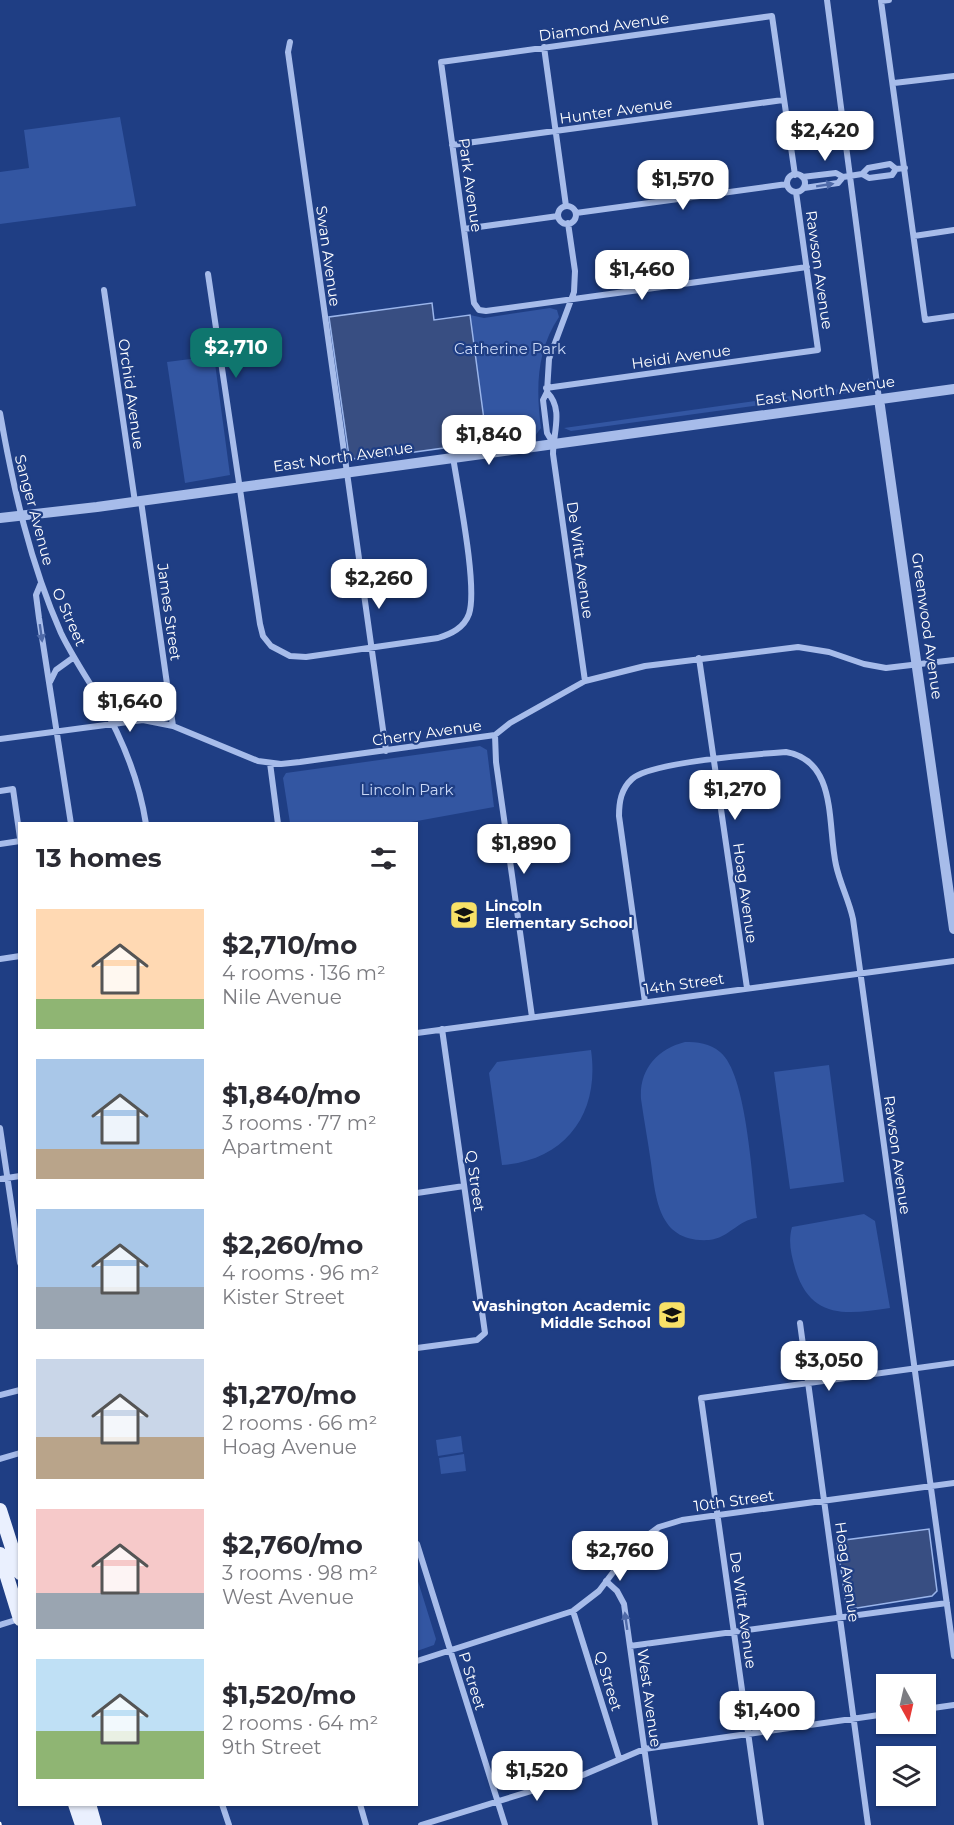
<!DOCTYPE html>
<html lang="en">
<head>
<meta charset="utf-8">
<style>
  :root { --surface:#fff; --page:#f7f7f7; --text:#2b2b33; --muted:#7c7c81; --accent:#0f766e }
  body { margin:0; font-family:Montserrat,sans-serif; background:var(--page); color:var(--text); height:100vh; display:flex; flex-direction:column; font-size:22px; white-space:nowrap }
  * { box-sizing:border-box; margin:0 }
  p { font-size:20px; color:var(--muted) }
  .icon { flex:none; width:33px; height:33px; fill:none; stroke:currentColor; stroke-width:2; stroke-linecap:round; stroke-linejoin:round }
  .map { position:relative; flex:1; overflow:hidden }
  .panel { position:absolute; left:18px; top:822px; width:400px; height:984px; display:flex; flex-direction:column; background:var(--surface); border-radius:0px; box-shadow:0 2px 4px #0004 }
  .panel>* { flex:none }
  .needle { width:39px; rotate:172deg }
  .fabs { position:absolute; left:876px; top:1674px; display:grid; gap:12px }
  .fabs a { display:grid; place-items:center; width:60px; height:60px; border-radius:0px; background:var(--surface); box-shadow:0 2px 4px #0004; font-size:30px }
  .price { position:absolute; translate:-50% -51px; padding:0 14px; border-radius:12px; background:#fff; color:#222; font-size:20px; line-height:39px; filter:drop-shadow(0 2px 3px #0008) }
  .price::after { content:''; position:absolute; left:50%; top:36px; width:18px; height:14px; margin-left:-9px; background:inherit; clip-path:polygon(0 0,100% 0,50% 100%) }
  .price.on { background:var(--accent); color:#fff }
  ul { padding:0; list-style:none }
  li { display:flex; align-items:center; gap:18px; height:150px; padding:0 18px }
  li span { display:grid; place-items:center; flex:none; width:168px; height:120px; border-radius:0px; color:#555 }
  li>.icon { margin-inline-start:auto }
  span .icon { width:72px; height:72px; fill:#fffc; stroke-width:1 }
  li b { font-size:26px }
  h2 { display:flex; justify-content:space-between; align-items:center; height:72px; padding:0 18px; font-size:26px }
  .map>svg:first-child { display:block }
  .green { fill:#3356a2 }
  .water { fill:#384e82; stroke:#9ab5eb; stroke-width:1.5 }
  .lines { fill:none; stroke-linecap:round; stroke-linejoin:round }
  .minor { stroke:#a7bcea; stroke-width:6 }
  .tertiary { stroke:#a7bcea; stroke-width:10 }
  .primary { stroke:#eaf0fe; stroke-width:14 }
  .rail { stroke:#fff; stroke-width:2; stroke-dasharray:10 4.5; stroke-linecap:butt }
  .oneway { fill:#4f6aa8 }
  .labels { text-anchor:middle; stroke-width:4.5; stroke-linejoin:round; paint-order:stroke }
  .street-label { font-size:15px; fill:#fff; stroke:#1f3e84 }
  .park-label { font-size:15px; fill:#cbd9f7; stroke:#1f3e84 }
  .poi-label { font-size:15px; font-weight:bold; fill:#fff; stroke:#1f3e84; text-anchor:start }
</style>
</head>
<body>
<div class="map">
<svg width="954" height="1825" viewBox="0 0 954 1825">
  <rect width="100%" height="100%" fill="#1f3e84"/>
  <path class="green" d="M120,117L136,206L0,224V172L29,168L24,130Z
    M550,308L557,310L559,317C536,351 536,390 541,428L535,436L487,442L470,315L484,318Z
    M214,356L230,475L185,483L167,362Z
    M869,378V383L863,391L571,431L564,428L862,386Z
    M480,746L487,750L494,807L406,823H290L283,778L286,773Z
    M685,1042C697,1042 710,1043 720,1052C747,1073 752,1181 757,1218C738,1220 729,1238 709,1240C659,1243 656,1200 651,1163C648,1142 644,1120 641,1099C639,1070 657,1049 685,1042Z
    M591,1050C600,1112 567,1160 502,1165L489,1073L497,1062Z
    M829,1065L844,1182L790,1189L774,1072Z
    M864,1214L875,1221L890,1308C845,1315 810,1319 795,1268C791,1254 788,1241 792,1227Z
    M461,1436L463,1452L438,1456L436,1440Z
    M464,1454L466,1471L441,1474L439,1458Z
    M417,1578L436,1639L434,1645L417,1651Z"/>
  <path class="water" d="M432,303L434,320L470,315L487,442L357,460L349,456L329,317Z
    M929,1529L937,1591L932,1596L851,1609L846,1604L837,1541Z"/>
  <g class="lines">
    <path class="minor" d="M827,0L879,399
      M889,0L881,1L925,320L954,316
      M290,42L288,52L386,751
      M544,47L566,206
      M894,83L954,76
      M452,145L783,100
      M862,174L869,178L892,175L896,169
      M787 183a9 9 0 1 1 18 0a9 9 0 1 1-18 0Z
      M795,175L772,16L441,62L474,303L479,310L486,311L807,267
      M802,177L836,173L843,177L862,174L868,168L890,164L896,169L905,168
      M804,188L838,183L843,177
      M558 215a9 9 0 1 1 18 0a9 9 0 1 1-18 0Z
      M576,213L787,184
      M464,229L558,216
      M914,236L954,230
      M208,274L260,624L263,636L271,646L290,656L306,657L438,638C451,634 464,628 469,614C478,587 458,490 453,457
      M104,290L135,502
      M546,388L818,350L796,192
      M547,392C564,409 553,433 553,454L585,681
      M0,413C13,487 30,563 61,633C72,656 87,678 100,700C122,738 139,779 146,824
      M553,443L547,433L543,400L547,392L549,359L574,292L575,271L568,223
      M141,501L173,726
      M41,583L36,595L39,618L71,824
      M699,658L747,988
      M50,682L56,670L74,657
      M495,735L496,762L532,1017
      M0,739L143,720L173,726L258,761L281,764L300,762L495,735L510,723L585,681L645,666L798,647L829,652L864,664L886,668L954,660
      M270,763L278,824
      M0,791L13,789L20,838
      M0,844L20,841
      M0,959L20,956
      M645,1002L619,816C619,802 621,789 632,779C651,762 757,754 786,752C838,761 827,825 836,865C840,884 849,900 853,919L954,1656
      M417,1033L954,961
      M0,1128L20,1263
      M0,1179L20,1176
      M417,1193L464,1186
      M800,1323L868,1825
      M417,1348L477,1340L485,1333L442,1029
      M0,1395L20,1390
      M0,1459L20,1453
      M417,1544L505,1825
      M606,1581L617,1591L624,1604L655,1825
      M573,1611L619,1758
      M0,1625L19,1619
      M630,1646L947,1603
      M417,1661L573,1611L599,1591L633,1546L659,1527L682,1520L954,1483
      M926,1709L954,1705
      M222,1804L229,1825
      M360,1804L366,1825
      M421,1825L583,1775L644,1749L886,1714
      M761,1825L701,1398L954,1363"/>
    <path class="tertiary" d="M879,399L954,929
      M0,518L97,507L954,389"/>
    <path class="primary" d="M0,1510L20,1573
      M0,1554L20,1619
      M75,1804L82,1825
      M89,1804L95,1825"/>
    <path class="rail" d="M0,1822L1,1825"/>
  </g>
  <defs><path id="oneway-solid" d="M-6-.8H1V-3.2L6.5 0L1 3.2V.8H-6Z" transform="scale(1.5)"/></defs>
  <g class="oneway">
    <use href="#oneway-solid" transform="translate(825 185) rotate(-9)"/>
    <use href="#oneway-solid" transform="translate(41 633) rotate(82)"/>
    <use href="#oneway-solid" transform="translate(626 1621) rotate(-98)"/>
  </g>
  <defs>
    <g id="school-square" transform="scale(1.5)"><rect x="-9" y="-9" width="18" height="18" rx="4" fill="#f8e167" stroke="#1f3e84"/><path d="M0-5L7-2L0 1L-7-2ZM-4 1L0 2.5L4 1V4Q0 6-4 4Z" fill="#111"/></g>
  </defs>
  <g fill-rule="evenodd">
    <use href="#school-square" x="464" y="915"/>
    <use href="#school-square" x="672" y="1315"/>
  </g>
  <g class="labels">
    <g class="street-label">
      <text transform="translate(604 27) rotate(-8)" y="5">Diamond Avenue</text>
      <text transform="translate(616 111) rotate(-8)" y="5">Hunter Avenue</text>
      <text transform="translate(470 185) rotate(82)" y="5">Park Avenue</text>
      <text transform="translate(328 256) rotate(82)" y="5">Swan Avenue</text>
      <text transform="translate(819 270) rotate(82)" y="5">Rawson Avenue</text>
      <text transform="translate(681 357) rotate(-8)" y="5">Heidi Avenue</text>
      <text transform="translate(825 391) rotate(-8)" y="5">East North Avenue</text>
      <text transform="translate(131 394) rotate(82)" y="5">Orchid Avenue</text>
      <text transform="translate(343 457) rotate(-8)" y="5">East North Avenue</text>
      <text transform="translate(34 510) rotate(75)" y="5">Sanger Avenue</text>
      <text transform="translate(580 560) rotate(82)" y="5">De Witt Avenue</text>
      <text transform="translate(169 612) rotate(82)" y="5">James Street</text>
      <text transform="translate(69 617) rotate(66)" y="5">O Street</text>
      <text transform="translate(927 626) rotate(82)" y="5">Greenwood Avenue</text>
      <text transform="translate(427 733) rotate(-8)" y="5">Cherry Avenue</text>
      <text transform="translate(745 893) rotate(82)" y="5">Hoag Avenue</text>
      <text transform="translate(684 984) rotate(-8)" y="5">14th Street</text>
      <text transform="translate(897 1155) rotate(82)" y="5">Rawson Avenue</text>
      <text transform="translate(475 1181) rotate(82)" y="5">Q Street</text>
      <text transform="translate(734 1501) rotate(-8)" y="5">10th Street</text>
      <text transform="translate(847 1572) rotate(82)" y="5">Hoag Avenue</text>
      <text transform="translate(743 1610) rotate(82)" y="5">De Witt Avenue</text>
      <text transform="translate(472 1681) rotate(73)" y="5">P Street</text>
      <text transform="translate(608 1681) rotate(73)" y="5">Q Street</text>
      <text transform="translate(649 1698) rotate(82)" y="5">West Avenue</text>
    </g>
    <g class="park-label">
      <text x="510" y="354">Catherine Park</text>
      <text x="407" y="795">Lincoln Park</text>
    </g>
    <g class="poi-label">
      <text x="485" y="911">Lincoln<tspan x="485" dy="17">Elementary School</tspan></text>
      <text x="651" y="1311" text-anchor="end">Washington Academic<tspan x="651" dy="17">Middle School</tspan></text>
    </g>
  </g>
</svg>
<div class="fabs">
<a><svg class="needle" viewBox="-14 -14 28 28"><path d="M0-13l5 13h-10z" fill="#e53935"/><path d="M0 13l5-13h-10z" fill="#7c7c81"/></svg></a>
<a><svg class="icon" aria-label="layers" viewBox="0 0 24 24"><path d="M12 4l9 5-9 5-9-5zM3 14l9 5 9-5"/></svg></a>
</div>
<b class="price" style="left:825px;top:162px">$2,420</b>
<b class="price" style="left:683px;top:211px">$1,570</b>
<b class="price" style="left:642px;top:301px">$1,460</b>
<b class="price on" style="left:236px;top:379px">$2,710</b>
<b class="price" style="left:489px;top:466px">$1,840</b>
<b class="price" style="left:379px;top:610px">$2,260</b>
<b class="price" style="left:130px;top:733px">$1,640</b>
<b class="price" style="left:735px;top:821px">$1,270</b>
<b class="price" style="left:524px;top:875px">$1,890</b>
<b class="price" style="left:829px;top:1392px">$3,050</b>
<b class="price" style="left:620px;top:1582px">$2,760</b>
<b class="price" style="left:767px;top:1742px">$1,400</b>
<b class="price" style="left:537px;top:1802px">$1,520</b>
<section class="panel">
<h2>13 homes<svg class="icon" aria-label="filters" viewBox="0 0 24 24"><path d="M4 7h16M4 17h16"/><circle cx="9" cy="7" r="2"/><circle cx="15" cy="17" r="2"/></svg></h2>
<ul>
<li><span style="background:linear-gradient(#ffd9b3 75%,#8fb573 0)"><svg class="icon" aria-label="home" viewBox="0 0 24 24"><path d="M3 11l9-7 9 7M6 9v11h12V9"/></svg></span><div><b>$2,710/mo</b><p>4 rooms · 136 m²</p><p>Nile Avenue</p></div></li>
<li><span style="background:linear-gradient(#a9c7e8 75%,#b9a48a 0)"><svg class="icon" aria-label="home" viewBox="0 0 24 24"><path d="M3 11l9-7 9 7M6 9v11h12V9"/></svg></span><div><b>$1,840/mo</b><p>3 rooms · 77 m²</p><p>Apartment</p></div></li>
<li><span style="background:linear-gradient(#a9c7e8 65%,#9aa5b1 0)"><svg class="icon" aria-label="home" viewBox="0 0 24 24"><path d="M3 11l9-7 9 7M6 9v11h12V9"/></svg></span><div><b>$2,260/mo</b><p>4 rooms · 96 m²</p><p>Kister Street</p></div></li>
<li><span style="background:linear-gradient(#c9d6e8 65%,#b9a48a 0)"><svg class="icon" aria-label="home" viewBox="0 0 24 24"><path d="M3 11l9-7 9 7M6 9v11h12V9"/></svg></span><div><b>$1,270/mo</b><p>2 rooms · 66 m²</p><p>Hoag Avenue</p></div></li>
<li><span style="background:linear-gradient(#f6c9c9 70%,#9aa5b1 0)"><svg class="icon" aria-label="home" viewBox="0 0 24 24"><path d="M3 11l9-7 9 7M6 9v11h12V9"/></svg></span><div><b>$2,760/mo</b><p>3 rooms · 98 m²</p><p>West Avenue</p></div></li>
<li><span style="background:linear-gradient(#bfe0f5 60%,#8fb573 0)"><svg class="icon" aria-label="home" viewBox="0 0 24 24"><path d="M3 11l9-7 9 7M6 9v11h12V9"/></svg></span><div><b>$1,520/mo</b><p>2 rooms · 64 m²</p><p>9th Street</p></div></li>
</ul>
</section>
</div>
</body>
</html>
